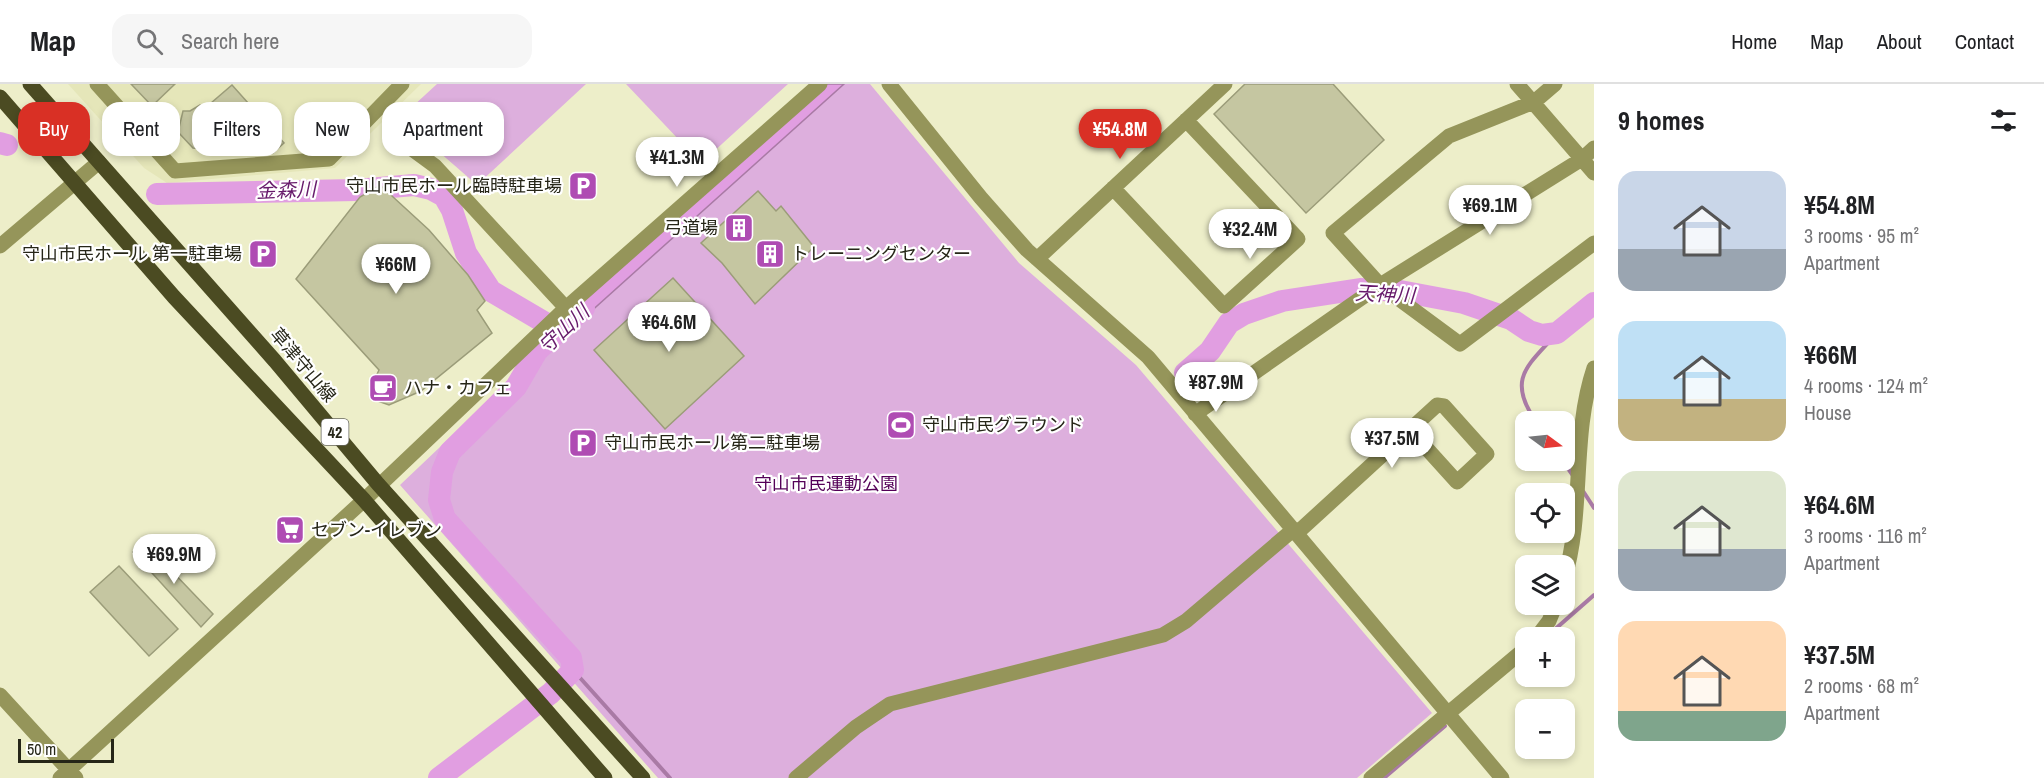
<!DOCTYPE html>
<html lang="en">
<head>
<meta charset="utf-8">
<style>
  :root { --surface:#fff; --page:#f6f6f6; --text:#202124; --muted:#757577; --line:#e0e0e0; --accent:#d93025 }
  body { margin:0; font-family:"Archivo Narrow","Noto Sans JP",sans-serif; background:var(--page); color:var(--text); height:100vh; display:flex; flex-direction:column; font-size:22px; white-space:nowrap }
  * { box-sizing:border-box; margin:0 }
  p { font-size:20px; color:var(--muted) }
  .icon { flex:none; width:33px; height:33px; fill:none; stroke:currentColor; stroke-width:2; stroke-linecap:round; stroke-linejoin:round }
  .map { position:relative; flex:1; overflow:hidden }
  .details { display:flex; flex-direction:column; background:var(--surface); width:450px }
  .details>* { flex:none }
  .guide { position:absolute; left:18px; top:18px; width:570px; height:54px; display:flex; gap:12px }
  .needle { width:39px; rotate:105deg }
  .fabs { position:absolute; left:1515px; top:327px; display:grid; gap:12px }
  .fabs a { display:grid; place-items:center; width:60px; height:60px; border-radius:12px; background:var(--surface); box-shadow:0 3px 9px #0003; font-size:30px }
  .scale { position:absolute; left:18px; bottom:15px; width:96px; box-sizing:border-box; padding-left:6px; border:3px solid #262618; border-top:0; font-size:16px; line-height:21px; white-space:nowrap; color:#262618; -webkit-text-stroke:4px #fff; paint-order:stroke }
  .price { position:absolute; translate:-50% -51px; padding:0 14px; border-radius:21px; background:#fff; color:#222; font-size:20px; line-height:39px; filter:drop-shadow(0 2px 3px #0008) }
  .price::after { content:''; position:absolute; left:50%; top:36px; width:18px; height:14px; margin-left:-9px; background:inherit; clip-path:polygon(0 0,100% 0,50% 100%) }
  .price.on { background:var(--accent); color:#fff }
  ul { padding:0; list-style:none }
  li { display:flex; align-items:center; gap:18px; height:150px; padding:0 24px }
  li span { display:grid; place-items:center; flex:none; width:168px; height:120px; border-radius:18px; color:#555 }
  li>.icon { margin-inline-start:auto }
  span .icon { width:72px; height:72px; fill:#fffc; stroke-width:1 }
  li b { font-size:26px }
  h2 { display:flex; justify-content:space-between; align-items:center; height:72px; padding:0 24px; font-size:26px }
  .pill { padding:0 21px; border-radius:18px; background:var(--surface); box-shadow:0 3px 9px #0003; font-size:21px; line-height:54px }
  .pill.on { background:var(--accent); color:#fff }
  header { display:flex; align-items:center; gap:36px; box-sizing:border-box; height:84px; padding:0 30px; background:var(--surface); border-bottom:2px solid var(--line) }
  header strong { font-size:28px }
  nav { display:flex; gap:33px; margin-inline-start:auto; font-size:21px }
  .search { width:420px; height:54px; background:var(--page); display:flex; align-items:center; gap:15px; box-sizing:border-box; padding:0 21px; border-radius:18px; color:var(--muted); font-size:22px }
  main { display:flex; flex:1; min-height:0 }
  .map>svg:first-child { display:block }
  .built { fill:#e5e6b9 }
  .green { fill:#ddafdd }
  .water { fill:#e19ee1; stroke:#a97aa5; stroke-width:1.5 }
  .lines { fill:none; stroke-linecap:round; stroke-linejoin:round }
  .stream { stroke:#a97aa5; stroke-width:4 }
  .river { stroke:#e19ee1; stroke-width:22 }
  .building { fill:#c5c6a1; stroke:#9b9c79; stroke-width:1.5 }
  .minor { stroke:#95955a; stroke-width:15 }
  .major { stroke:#4b4b22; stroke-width:15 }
  .labels { text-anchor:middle; stroke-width:4.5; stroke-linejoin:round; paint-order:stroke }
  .shield { fill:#fff; stroke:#67675d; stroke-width:1.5 }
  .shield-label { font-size:16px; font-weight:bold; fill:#262618 }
  .poi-label { font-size:18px; fill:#262618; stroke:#fff; text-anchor:start }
  .street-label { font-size:18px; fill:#262618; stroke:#fff }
  .park-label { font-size:18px; fill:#540058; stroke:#fff }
  .water-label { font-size:20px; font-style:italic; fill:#671a6b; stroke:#fff }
</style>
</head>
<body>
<header>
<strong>Map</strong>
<div class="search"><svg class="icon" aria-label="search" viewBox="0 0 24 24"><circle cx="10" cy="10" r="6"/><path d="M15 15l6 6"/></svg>Search here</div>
<nav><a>Home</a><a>Map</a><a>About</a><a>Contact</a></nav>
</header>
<main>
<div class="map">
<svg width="1594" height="694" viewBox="0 0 1594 694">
  <rect width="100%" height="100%" fill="#edeec9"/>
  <path class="built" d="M68,0H421L335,84L167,99L144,84Z"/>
  <path class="green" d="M437,0H586L477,101L400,34Z
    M626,0H788L701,79Z
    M822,0H870L1019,179L1136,281L1432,629L1357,694H658L400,401Z"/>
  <path class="water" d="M824,0H844L568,248L557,241Z"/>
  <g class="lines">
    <path class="stream" d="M1536,338C1506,294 1528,282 1557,249
      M1562,376L1574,393
      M1583,407L1594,424
      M1545,554L1594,511
      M573,586L670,694
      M1384,694L1445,642"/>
    <path class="river" d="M0,59L7,61
      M157,110L356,106L414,101L431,105L444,112L452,126L466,169L491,207L559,247
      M1185,289L1210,267L1229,239L1244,230L1282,217L1360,205L1400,207L1464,219L1511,235L1529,247L1542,251L1557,249L1594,219
      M439,694L551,609L573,586L571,574L445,435L439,416L442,388L450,368L516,303L537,267L584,224"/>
  </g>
  <path class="building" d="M131,0H175L152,22Z
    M1245,0H1333L1384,56L1306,129L1214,30Z
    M232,1L284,59L273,69L260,53L257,69L193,64L178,48L183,27H190L200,21L204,25Z
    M380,101L429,146L468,191L485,217L477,226L492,249L421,307L389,321L378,317L372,309V301L379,286L296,195L360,113Z
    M758,107L776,127L781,122L814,163L755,220L722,179L701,159Z
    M673,194L744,272L665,345L594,266Z
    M144,458L213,530L201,543L133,468Z
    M119,482L178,545L149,572L90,508Z"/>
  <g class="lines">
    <path class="minor" d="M97,0L175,87L329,75L402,0
      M889,0L981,114L1027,166L1148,273L1502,694
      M1517,0L1594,89
      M1555,0L1534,18L1449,52L1333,149L1380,201L1460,260L1594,159
      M401,57L435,82L566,224
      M1113,104L1224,222L1298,155L1186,36
      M0,162L99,78
      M1037,175L1225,0
      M1195,330L1380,201L1582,75L1594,64
      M1297,449L1437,321L1444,322L1487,370L1457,398L1410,346
      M1564,496C1585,427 1571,352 1594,284
      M1536,554L1549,537L1556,520
      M0,611L76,694
      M60,694L364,416L566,224L820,0
      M796,694L856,643L890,620L1163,551L1186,537L1294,445
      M1371,694L1526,564"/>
    <path class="major" d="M30,0L275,277L378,400L643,694
      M0,13L174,213L364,416L605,694"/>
  </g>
  <defs>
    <g id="parking-square" transform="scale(1.5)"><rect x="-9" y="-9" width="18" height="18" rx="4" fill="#af4cb3" stroke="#fff"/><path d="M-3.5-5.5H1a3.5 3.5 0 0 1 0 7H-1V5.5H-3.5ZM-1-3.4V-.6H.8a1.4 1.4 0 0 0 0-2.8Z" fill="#fff"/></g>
    <g id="building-square" transform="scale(1.5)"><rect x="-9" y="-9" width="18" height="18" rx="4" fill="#af4cb3" stroke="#fff"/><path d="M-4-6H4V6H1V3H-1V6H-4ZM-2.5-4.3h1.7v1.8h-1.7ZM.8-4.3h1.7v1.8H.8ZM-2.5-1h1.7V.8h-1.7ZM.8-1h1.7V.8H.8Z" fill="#fff"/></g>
    <g id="cafe-square" transform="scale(1.5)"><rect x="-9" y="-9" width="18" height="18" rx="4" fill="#af4cb3" stroke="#fff"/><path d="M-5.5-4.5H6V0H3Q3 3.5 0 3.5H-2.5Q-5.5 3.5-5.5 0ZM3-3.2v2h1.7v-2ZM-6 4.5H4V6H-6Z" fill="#fff"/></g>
    <g id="stadium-square" transform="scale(1.5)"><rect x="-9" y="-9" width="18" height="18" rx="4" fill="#af4cb3" stroke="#fff"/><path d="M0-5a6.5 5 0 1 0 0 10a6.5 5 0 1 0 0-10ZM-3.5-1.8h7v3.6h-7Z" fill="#fff"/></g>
    <g id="supermarket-square" transform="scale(1.5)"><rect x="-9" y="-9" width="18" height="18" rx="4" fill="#af4cb3" stroke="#fff"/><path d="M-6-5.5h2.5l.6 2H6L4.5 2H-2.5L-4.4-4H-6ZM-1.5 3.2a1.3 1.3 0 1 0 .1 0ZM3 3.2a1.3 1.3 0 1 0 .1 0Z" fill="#fff"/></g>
  </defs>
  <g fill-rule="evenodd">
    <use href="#parking-square" x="583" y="102"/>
    <use href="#building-square" x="739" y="144"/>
    <use href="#parking-square" x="263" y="170"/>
    <use href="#building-square" x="770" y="170"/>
    <use href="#cafe-square" x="383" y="304"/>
    <use href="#stadium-square" x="901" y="341"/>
    <use href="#parking-square" x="583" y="359"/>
    <use href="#supermarket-square" x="290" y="446"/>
  </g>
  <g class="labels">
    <rect class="shield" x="321.5" y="335" width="27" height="26" rx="4.5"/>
    <g class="shield-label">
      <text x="335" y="354">42</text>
    </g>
    <g class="poi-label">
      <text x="562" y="108" text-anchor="end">守山市民ホール臨時駐車場</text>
      <text x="718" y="150" text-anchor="end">弓道場</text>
      <text x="242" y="176" text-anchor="end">守山市民ホール 第一駐車場</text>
      <text x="791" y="176">トレーニングセンター</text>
      <text x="404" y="310">ハナ・カフェ</text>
      <text x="922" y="347">守山市民グラウンド</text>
      <text x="604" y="365">守山市民ホール第二駐車場</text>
      <text x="311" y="452">セブン-イレブン</text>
    </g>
    <g class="street-label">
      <text transform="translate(303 281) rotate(50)" y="6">草津守山線</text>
    </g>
    <g class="park-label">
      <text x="826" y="406">守山市民運動公園</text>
    </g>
    <g class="water-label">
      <text transform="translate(286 106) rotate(-2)" y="7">金森川</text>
      <text transform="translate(1385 210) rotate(3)" y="7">天神川</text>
      <text transform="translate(564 245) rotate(-43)" y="7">守山川</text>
    </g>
  </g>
</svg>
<div class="fabs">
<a><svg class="needle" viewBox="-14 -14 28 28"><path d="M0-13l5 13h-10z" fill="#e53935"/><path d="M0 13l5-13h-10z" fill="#757577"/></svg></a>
<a><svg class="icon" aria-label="locate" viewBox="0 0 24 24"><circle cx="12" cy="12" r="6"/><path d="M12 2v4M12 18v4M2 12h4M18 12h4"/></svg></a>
<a><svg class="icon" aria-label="layers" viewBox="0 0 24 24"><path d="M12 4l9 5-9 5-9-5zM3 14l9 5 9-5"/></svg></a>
<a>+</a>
<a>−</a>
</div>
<div class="scale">50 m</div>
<b class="price on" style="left:1120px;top:76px">¥54.8M</b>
<b class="price" style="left:677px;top:104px">¥41.3M</b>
<b class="price" style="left:1490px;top:152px">¥69.1M</b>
<b class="price" style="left:1250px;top:176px">¥32.4M</b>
<b class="price" style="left:396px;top:211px">¥66M</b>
<b class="price" style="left:669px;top:269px">¥64.6M</b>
<b class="price" style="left:1216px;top:329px">¥87.9M</b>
<b class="price" style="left:1392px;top:385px">¥37.5M</b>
<b class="price" style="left:174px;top:501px">¥69.9M</b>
<div class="guide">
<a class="pill on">Buy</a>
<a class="pill">Rent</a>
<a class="pill">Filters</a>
<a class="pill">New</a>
<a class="pill">Apartment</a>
</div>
</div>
<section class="details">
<h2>9 homes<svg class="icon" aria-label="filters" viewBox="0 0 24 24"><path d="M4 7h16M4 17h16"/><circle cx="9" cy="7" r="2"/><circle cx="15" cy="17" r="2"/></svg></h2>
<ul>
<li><span style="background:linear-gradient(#c9d6e8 65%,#9aa5b1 0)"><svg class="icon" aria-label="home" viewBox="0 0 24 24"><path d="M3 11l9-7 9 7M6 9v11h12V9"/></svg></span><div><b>¥54.8M</b><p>3 rooms · 95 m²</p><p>Apartment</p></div></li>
<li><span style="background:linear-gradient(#bfe0f5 65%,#c2b280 0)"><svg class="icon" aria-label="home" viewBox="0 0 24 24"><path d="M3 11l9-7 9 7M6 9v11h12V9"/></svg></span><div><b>¥66M</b><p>4 rooms · 124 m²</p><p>House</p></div></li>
<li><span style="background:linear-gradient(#dfe7d0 65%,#9aa5b1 0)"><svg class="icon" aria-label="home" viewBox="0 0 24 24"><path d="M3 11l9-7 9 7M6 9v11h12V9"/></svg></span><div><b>¥64.6M</b><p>3 rooms · 116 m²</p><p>Apartment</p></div></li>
<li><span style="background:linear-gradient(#ffd9b3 75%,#7fa58c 0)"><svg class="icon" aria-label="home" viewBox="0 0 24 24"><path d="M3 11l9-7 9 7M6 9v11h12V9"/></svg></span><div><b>¥37.5M</b><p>2 rooms · 68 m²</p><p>Apartment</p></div></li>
</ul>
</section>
</main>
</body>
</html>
